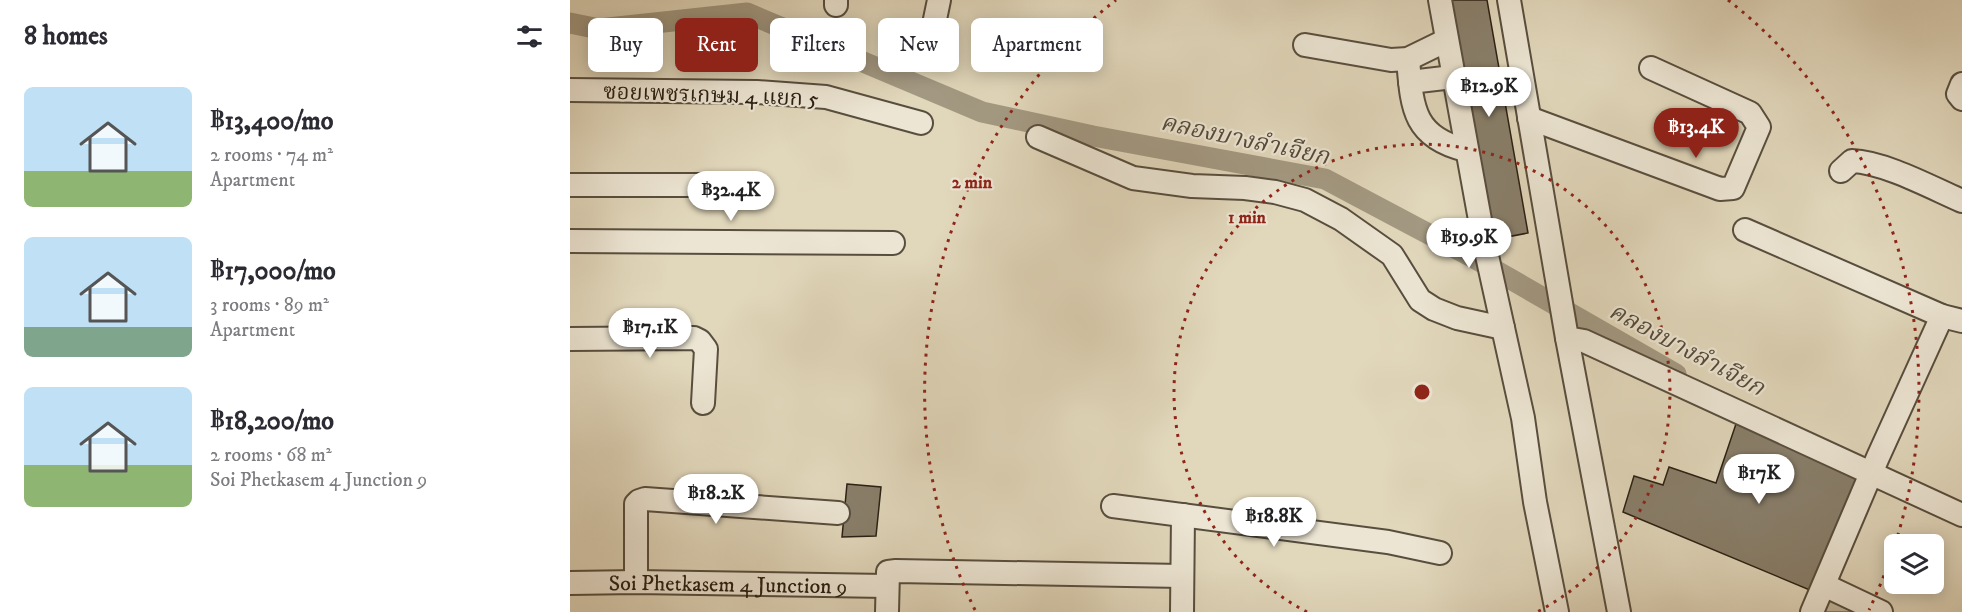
<!DOCTYPE html>
<html lang="en">
<head>
<meta charset="utf-8">
<style>
  :root { --surface:#fff; --page:#f7f7f7; --text:#2b2b33; --muted:#7c7c81; --accent:#8f2418 }
  body { margin:0; font-family:"IM FELL DW Pica","Noto Serif Thai",serif; background:var(--page); color:var(--text); height:100vh; display:flex; flex-direction:column; font-size:22px; white-space:nowrap }
  * { box-sizing:border-box; margin:0 }
  p { font-size:20px; color:var(--muted) }
  .icon { flex:none; width:33px; height:33px; fill:none; stroke:currentColor; stroke-width:2; stroke-linecap:round; stroke-linejoin:round }
  .map { position:relative; flex:1; overflow:hidden }
  .sheet { display:flex; flex-direction:column; background:var(--surface); width:570px }
  .sheet>* { flex:none }
  .top-card { position:absolute; left:18px; top:18px; width:570px; height:54px; display:flex; gap:12px }
  .controls { position:absolute; left:1314px; top:534px; display:grid; gap:12px }
  .controls a { display:grid; place-items:center; width:60px; height:60px; border-radius:9px; background:var(--surface); box-shadow:0 3px 15px #0003; font-size:30px }
  .price { position:absolute; translate:-50% -51px; padding:0 14px; border-radius:21px; background:#fff; color:#222; font-size:20px; line-height:39px; filter:drop-shadow(0 2px 3px #0008) }
  .price::after { content:''; position:absolute; left:50%; top:36px; width:18px; height:14px; margin-left:-9px; background:inherit; clip-path:polygon(0 0,100% 0,50% 100%) }
  .price.active { background:var(--accent); color:#fff }
  ul { padding:0; list-style:none }
  li { display:flex; align-items:center; gap:18px; height:150px; padding:0 24px }
  li span { display:grid; place-items:center; flex:none; width:168px; height:120px; border-radius:9px; color:#555 }
  li>.icon { margin-inline-start:auto }
  span .icon { width:72px; height:72px; fill:#fffc; stroke-width:1 }
  li b { font-size:26px }
  h2 { display:flex; justify-content:space-between; align-items:center; height:72px; padding:0 24px; font-size:26px }
  .pill { padding:0 21px; border-radius:9px; background:var(--surface); box-shadow:0 3px 15px #0003; font-size:21px; line-height:54px }
  .pill.active { background:var(--accent); color:#fff }
  main { display:flex; flex:1; min-height:0 }
  .map>svg:first-child { display:block }
  .green { fill:#c2b89f; stroke:#766c5a; stroke-width:1.5 }
  .lines { fill:none; stroke-linecap:round; stroke-linejoin:round }
  .canal { stroke:#a39982; stroke-width:21 }
  .building { fill:#897f6b; stroke:#2a2014; stroke-width:1.5 }
  .minor-casing { stroke:#584e3e; stroke-width:26 }
  .minor { stroke:#ece5d3; stroke-width:22 }
  .ring { fill:none; stroke:#8f2418; stroke-width:3; stroke-dasharray:3 6 }
  .labels { text-anchor:middle; stroke-width:4.5; stroke-linejoin:round; paint-order:stroke }
  .street-label { font-size:22px; fill:#2a2014; stroke:#ece5d3 }
  .water-label { font-size:24px; font-style:italic; fill:#544a3a; stroke:#ece5d3 }
  .centre { fill:#8f2418; stroke:#ece5d3; stroke-width:3 }
  .ring-label { font-size:18px; text-anchor:middle; font-weight:bold; fill:#8f2418; stroke:#ece5d3; stroke-width:4.5; stroke-linejoin:round; paint-order:stroke }
</style>
</head>
<body>
<main>
<section class="sheet">
<h2>8 homes<svg class="icon" aria-label="filters" viewBox="0 0 24 24"><path d="M4 7h16M4 17h16"/><circle cx="9" cy="7" r="2"/><circle cx="15" cy="17" r="2"/></svg></h2>
<ul>
<li><span style="background:linear-gradient(#bfe0f5 70%,#8fb573 0)"><svg class="icon" aria-label="home" viewBox="0 0 24 24"><path d="M3 11l9-7 9 7M6 9v11h12V9"/></svg></span><div><b>฿13,400/mo</b><p>2 rooms · 74 m²</p><p>Apartment</p></div></li>
<li><span style="background:linear-gradient(#bfe0f5 75%,#7fa58c 0)"><svg class="icon" aria-label="home" viewBox="0 0 24 24"><path d="M3 11l9-7 9 7M6 9v11h12V9"/></svg></span><div><b>฿17,000/mo</b><p>3 rooms · 89 m²</p><p>Apartment</p></div></li>
<li><span style="background:linear-gradient(#bfe0f5 65%,#8fb573 0)"><svg class="icon" aria-label="home" viewBox="0 0 24 24"><path d="M3 11l9-7 9 7M6 9v11h12V9"/></svg></span><div><b>฿18,200/mo</b><p>2 rooms · 68 m²</p><p>Soi Phetkasem 4 Junction 9</p></div></li>
</ul>
</section>
<div class="map">
<svg width="1392" height="612" viewBox="0 0 1392 612">
  <rect width="100%" height="100%" fill="#e1d7bb"/>
  <filter id="stains"><feTurbulence type="fractalNoise" baseFrequency=".00333" numOctaves="4"/><feColorMatrix values="0 0 0 0 .2 0 0 0 0 .09 0 0 0 0 .02 0 0 0 .5 -.17"/></filter>
  <radialGradient id="worn" r=".72"><stop offset=".6" stop-color="#630" stop-opacity="0"/><stop offset="1" stop-color="#630" stop-opacity=".3"/></radialGradient>
  <path class="green" d="M1259,600L1284,612H1253Z"/>
  <g class="lines">
    <path class="canal" d="M0,23L29,29L177,13L412,112L523,136L755,179L902,257L1106,374
      M58,328L100,326"/>
  </g>
  <path class="building" d="M879,0H917L958,233L921,240Z
    M1169,415L1298,475L1247,593L1053,512L1064,476L1093,485L1099,467L1146,483Z
    M277,484L311,487L306,536L272,537Z"/>
  <g class="lines">
    <g class="minor-casing">
      <g id="minor">
        <path d="M870,0L914,242L953,418L965,502L987,612"/>
        <path d="M939,0L997,338L1014,341L1392,515"/>
        <path d="M266,5V0"/>
        <path d="M735,45L821,60L838,59L877,40"/>
        <path d="M359,48L369,0"/>
        <path d="M838,59C842,106 842,137 896,150"/>
        <path d="M840,82L883,77"/>
        <path d="M1392,84L1388,94L1392,99"/>
        <path d="M0,90L187,92L256,97L351,123"/>
        <path d="M959,118L1150,189L1163,188L1189,127L1180,113L1081,68"/>
        <path d="M468,137L563,178L622,186L675,188L705,192L735,200L771,219L822,255L850,300L864,309L887,318L933,328"/>
        <path d="M1271,171L1282,161C1314,162 1362,188 1392,201"/>
        <path d="M0,185H142"/>
        <path d="M1175,230L1372,316L1392,321"/>
        <path d="M0,241L323,243"/>
        <path d="M997,338L1049,612"/>
        <path d="M0,339L124,338L130,341L136,349L133,403"/>
        <path d="M543,506L818,542L870,553"/>
        <path d="M66,582V504L69,501L75,499L268,513"/>
        <path id="s1" d="M0,583L66,582L316,586"/>
        <path d="M1254,585L1311,612"/>
        <path d="M317,612L318,572L326,571L612,576"/>
        <path d="M612,612L613,515"/>
        <path d="M1242,612L1308,457L1372,316"/>
      </g>
    </g>
    <use href="#minor" class="minor"/>
  </g>
  <g class="ring">
    <path d="M737 612A248 248 0 1 1 967 612"/>
    <path d="M1323 550A497 497 0 0 1 1299 610M405 610A497 497 0 0 1 546 0M1158 0A497 497 0 0 1 1326 541"/>
  </g>
  <g class="labels">
    <g class="street-label">
      <text transform="translate(141 94) rotate(2)" y="8">ซอยเพชรเกษม 4 แยก 5</text>
      <text dy="8" stroke="none"><textPath href="#s1" startOffset="158">Soi Phetkasem 4 Junction 9</textPath></text>
    </g>
    <g class="water-label">
      <text transform="translate(675 139) rotate(12)" y="8">คลองบางลำเจียก</text>
      <text transform="translate(1117 349) rotate(28)" y="8">คลองบางลำเจียก</text>
    </g>
  </g>
  <circle cx="852" cy="392" r="9" class="centre"/>
  <g class="ring-label">
    <text x="402" y="188">2 min</text>
    <text x="677" y="223">1 min</text>
  </g>
  <rect width="100%" height="100%" filter="url(#stains)"/>
  <rect width="100%" height="100%" fill="url(#worn)"/>
</svg>
<div class="controls">
<a><svg class="icon" aria-label="layers" viewBox="0 0 24 24"><path d="M12 4l9 5-9 5-9-5zM3 14l9 5 9-5"/></svg></a>
</div>
<b class="price" style="left:919px;top:118px">฿12.9K</b>
<b class="price active" style="left:1126px;top:159px">฿13.4K</b>
<b class="price" style="left:161px;top:222px">฿32.4K</b>
<b class="price" style="left:899px;top:269px">฿19.9K</b>
<b class="price" style="left:80px;top:359px">฿17.1K</b>
<b class="price" style="left:1189px;top:505px">฿17K</b>
<b class="price" style="left:146px;top:525px">฿18.2K</b>
<b class="price" style="left:704px;top:548px">฿18.8K</b>
<div class="top-card">
<a class="pill">Buy</a>
<a class="pill active">Rent</a>
<a class="pill">Filters</a>
<a class="pill">New</a>
<a class="pill">Apartment</a>
</div>
</div>
</main>
</body>
</html>
